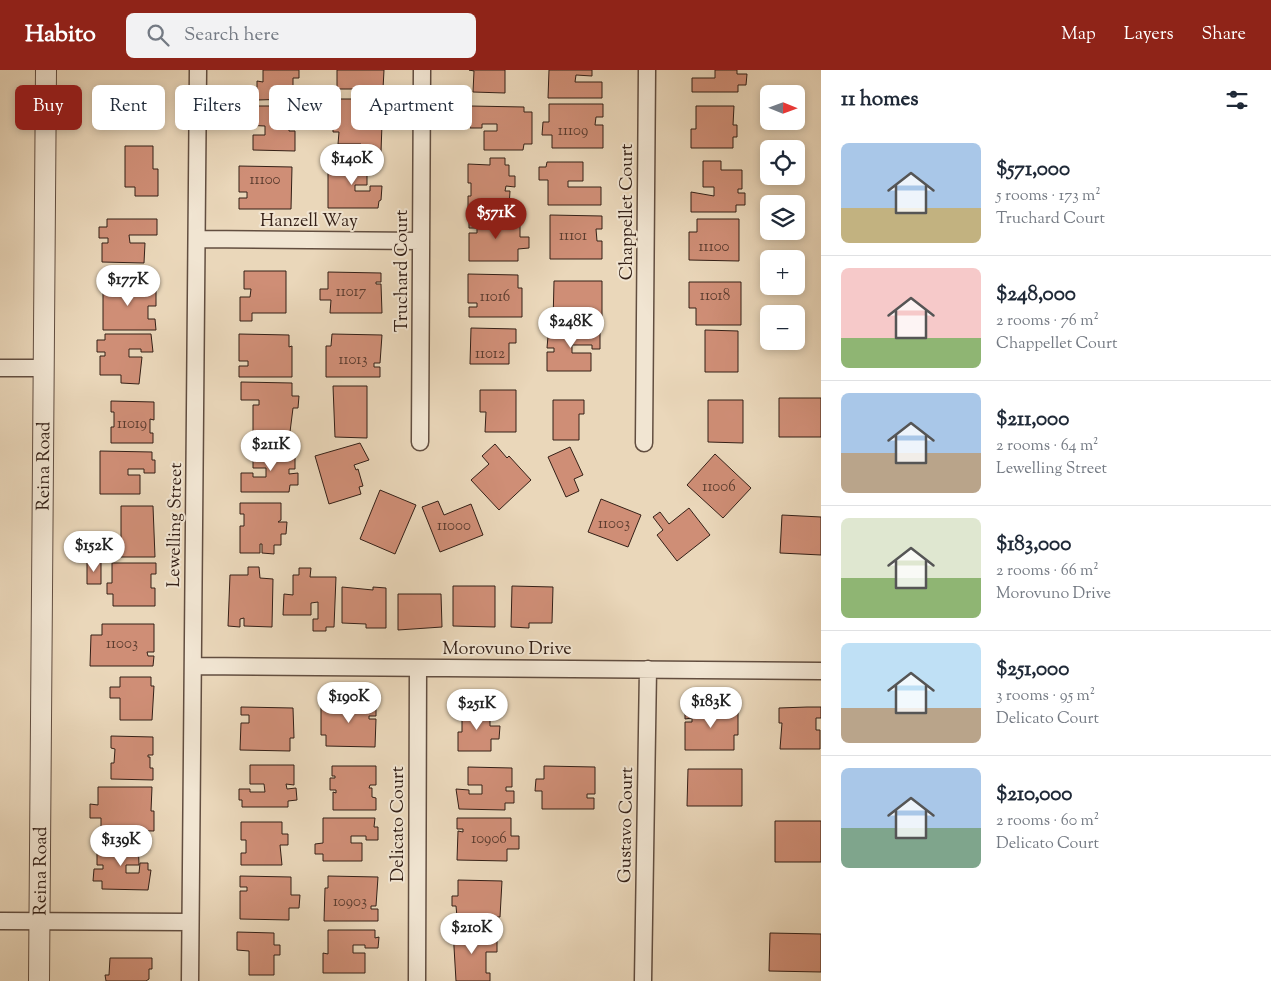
<!DOCTYPE html>
<html lang="en">
<head>
<meta charset="utf-8">
<style>
  :root { --surface:#fff; --page:#f2f2f3; --text:#1f2937; --muted:#747a83; --line:#e0e1e3; --accent:#8f2418 }
  body { margin:0; font-family:"Sorts Mill Goudy",serif; background:var(--page); color:var(--text); height:100vh; display:flex; flex-direction:column; font-size:19px; white-space:nowrap }
  * { box-sizing:border-box; margin:0 }
  p { font-size:16px; color:var(--muted) }
  .icon { flex:none; width:28px; height:28px; fill:none; stroke:currentColor; stroke-width:2; stroke-linecap:round; stroke-linejoin:round }
  .map { position:relative; flex:1; overflow:hidden }
  .panel { display:flex; flex-direction:column; background:var(--surface); width:450px }
  .panel>* { flex:none }
  .hud { position:absolute; left:15px; top:15px; width:475px; height:45px; display:flex; gap:10px }
  .needle { width:32px; rotate:91deg }
  .fabs { position:absolute; left:760px; top:15px; display:grid; gap:10px }
  .fabs a { display:grid; place-items:center; width:45px; height:45px; border-radius:8px; background:var(--surface); box-shadow:0 2px 8px #0003; font-size:25px }
  .price { position:absolute; translate:-50% -42px; padding:0 11px; border-radius:18px; background:#fff; color:#222; font-size:16px; line-height:32px; filter:drop-shadow(0 1px 2px #0008) }
  .price::after { content:''; position:absolute; left:50%; top:30px; width:15px; height:11px; margin-left:-8px; background:inherit; clip-path:polygon(0 0,100% 0,50% 100%) }
  .price.selected { background:var(--accent); color:#fff }
  ul { padding:0; list-style:none }
  li { display:flex; align-items:center; gap:15px; height:125px; padding:0 20px }
  li+li { border-top:1px solid var(--line) }
  li span { display:grid; place-items:center; flex:none; width:140px; height:100px; border-radius:8px; color:#555 }
  li>.icon { margin-inline-start:auto }
  span .icon { width:60px; height:60px; fill:#fffc; stroke-width:1 }
  li b { font-size:21px }
  h2 { display:flex; justify-content:space-between; align-items:center; height:60px; padding:0 20px; font-size:21px }
  .pill { padding:0 18px; border-radius:8px; background:var(--surface); box-shadow:0 2px 8px #0003; font-size:18px; line-height:45px }
  .pill.selected { background:var(--accent); color:#fff }
  header { display:flex; align-items:center; gap:30px; box-sizing:border-box; height:70px; padding:0 25px; background:var(--accent); color:#fff }
  header strong { font-size:24px }
  nav { display:flex; gap:28px; margin-inline-start:auto; font-size:18px }
  .search { width:350px; height:45px; background:var(--page); display:flex; align-items:center; gap:12px; box-sizing:border-box; padding:0 18px; border-radius:8px; color:var(--muted); font-size:19px }
  main { display:flex; flex:1; min-height:0 }
  .map>svg:first-child { display:block }
  .building { fill:#cf8e76; stroke:#342017 }
  .lines { fill:none; stroke-linecap:round; stroke-linejoin:round }
  .minor-casing { stroke:#624e40; stroke-width:19 }
  .tertiary-casing { stroke:#624e40; stroke-width:22 }
  .minor { stroke:#f1e5d2; stroke-width:16 }
  .tertiary { stroke:#f1e5d2; stroke-width:20 }
  .labels { text-anchor:middle; stroke-width:4; stroke-linejoin:round; paint-order:stroke }
  .number-label { font-size:15px; fill:#5b3c2f }
  .street-label { font-size:18px; fill:#342017; stroke:#f1e5d2 }
</style>
</head>
<body>
<header>
<strong>Habito</strong>
<div class="search"><svg class="icon" aria-label="search" viewBox="0 0 24 24"><circle cx="10" cy="10" r="6"/><path d="M15 15l6 6"/></svg>Search here</div>
<nav><a>Map</a><a>Layers</a><a>Share</a></nav>
</header>
<main>
<div class="map">
<svg width="821" height="911" viewBox="0 0 821 911">
  <rect width="100%" height="100%" fill="#ead7ba"/>
  <filter id="stains"><feTurbulence type="fractalNoise" baseFrequency=".004" numOctaves="4"/><feColorMatrix values="0 0 0 0 .2 0 0 0 0 .09 0 0 0 0 .02 0 0 0 .5 -.17"/></filter>
  <radialGradient id="worn" r=".72"><stop offset=".6" stop-color="#630" stop-opacity="0"/><stop offset="1" stop-color="#630" stop-opacity=".3"/></radialGradient>
  <path class="building" d="M263,0H299V8H293V29L257,30V11L263,12Z
    M337,0H384L383,19H337Z
    M469,0H505V23L473,22L474,1Z
    M549,0H592V6L576,5L575,12H602V28H548Z
    M715,0H737V4H747L746,15H738V22H692V8H715Z
    M339,29H374V32H382V44H376V55L382,54L381,82H361V74H338L339,62H333V50H341L339,49Z
    M130,32L159,33V50H130Z
    M549,34H603V47H596L595,55H603V78H552V65H542L543,52H549Z
    M243,36H290V43H295V54H289V61H295V81L253,80V65H265V56L243,55Z
    M470,36L524,37V42H532V74H524L523,80H484V61H497V54H482V58H470Z
    M696,36H734L733,55H737V67H733V78H691V59H696Z
    M125,76H153V99H158V126H135V117H125Z
    M347,87H367V115H355V121H370V116H382L381,130L379,131L378,138H328V96H347Z
    M490,88H505V95H509V106H515V117L506,116L505,121H510L509,137H468V126H471V113H468V94L490,95Z
    M703,91H721V100H742V119H738V123H745V135H736V142H691V122L714,126V117H703Z
    M547,92H583V111H568V117H601V135H548V110H539V97H546Z
    M239,96L292,97L291,139H239V128H247V122H239Z
    M550,145L602,146V159H596L597,171H602V189H550Z
    M469,148H520V167H529V178L518,179V191H469V163H477V158H469Z
    M107,149H157V165H129L130,173H145L144,193L102,192V173H108V168H99V157H107Z
    M697,149H739V191L689,190V162H697Z
    M244,201H286V243H252V251H240V227H250L251,219H244Z
    M328,202L381,203V212H376V214H381L382,243H330L331,230H320V219H328Z
    M468,204L518,205V218H522V247H469V237H477V233H468Z
    M554,211H602V253H553Z
    M689,212H741V255H696V238H689Z
    M103,215H156V236H148V249H155L156,260H103Z
    M471,258L516,259V273H509V294H470Z
    M554,259H600V279H592V275H572V283H591V301H547V282H554V278H547L548,266H553Z
    M705,260L738,261V302H705Z
    M105,264H151L153,282H141V279H129V287H142L139,314L121,313V305H100V286H105V282H97V270H105Z
    M239,264L289,265V277L292,276V307H239V296H248V291H239Z
    M332,264L382,265L380,293H374V297H380V307H326V276H331Z
    M241,312L292,313V326H299L298,338H293L290,362H253V335H259V330H241Z
    M333,316H367V368L335,367Z
    M480,320H516V362H485L486,342H480Z
    M779,328H821V367H779Z
    M553,330H584V344H579V370H553Z
    M708,330H743V373L708,372Z
    M111,331L154,332V350L150,349V363H153V373H111V357H114V342H111Z
    M360,373L369,390L354,395L356,400L358,399L363,416L359,417L361,424L329,434L315,386Z
    M495,374L507,388L509,386L531,410L499,440L471,410L489,394L482,386Z
    M570,377L583,405L574,409L579,421L566,427L548,387Z
    M253,379H295V399H289V404L298,403V415H290L289,422H241V403H253V407H266V398H253Z
    M100,381L152,382V390H155V403H144V399H128V405H140V424H100Z
    M715,384L751,418L723,448L687,415Z
    M380,420L416,435L395,484L360,469Z
    M601,429L641,445L628,477L588,462Z
    M438,431L444,445L471,434L483,465L440,482L422,437Z
    M240,433H281V450L278,452H287L286,464H281V475H274V484L262,483V474H260V483H240V456H244V444H240Z
    M121,436H153L155,487H121Z
    M689,438L710,465L677,491L657,465L663,460L653,447L660,442L669,454Z
    M782,445L821,447V485L780,483Z
    M87,492H101V514H87Z
    M112,493H156V504H151V518H155V536H113V524H107V513H112Z
    M248,497H259L260,508L273,509L272,557L244,556V548L240,549V557L228,556L230,505H248Z
    M299,498H311L310,507H336L334,557H326V561H313V549H318V532L311,533V545H283L284,524L293,525V505H299Z
    M453,516H495V557L453,556Z
    M512,516L553,517L552,553H529V558L511,557Z
    M342,517L373,520V517L386,518V558H366V554L342,553Z
    M398,524H441L442,557L398,560Z
    M102,554H154V582H147L148,586H154L153,596H90L91,565H102Z
    M120,607H151V616H154L152,650H120V628H110V617H120Z
    M321,633H376V646H369V649H376L375,677L326,676V665H321Z
    M241,637L293,638L294,668H290V681L240,680L241,653H249V645H241Z
    M807,637H821V648H816V660H820V679H780L782,653H779V638Z
    M738,638V665H734V680H685V652H692V648L685,649V639Z
    M462,640H490V656H500L499,669H491V681H458V662H462Z
    M111,666L153,667V685H148V687H150V698H153V710L111,709V693H114L115,679L111,678Z
    M250,695H294V715L286,714L287,719L296,718L297,730L288,731V737H242V730H239V719H250V722H265L264,714H250Z
    M332,696H376V715H370L369,718H372V727L376,728V740H333V722L336,723V720H330V708H335V706H332Z
    M544,696L595,697V724H587V728H594V739H542V721H535L536,709H544Z
    M468,697L512,698V717H506V721H514V733H505V740L459,739L456,719L469,720V724H482V715H468Z
    M688,699H742V736H687Z
    M98,717H152L151,741H154V761L101,760V748H90V734L98,735Z
    M323,748H375L374,757H378V770H366V766H351V773H362V791H323V784H315V774L323,773Z
    M457,748H511V766H519V779H507V791L457,790L458,761L463,762V759H457Z
    M775,751H821V792H775Z
    M241,752H282V764H288V775H280L282,795H241V783H246V770H241Z
    M120,769H138L139,795H126V803H139L140,793H148V800H151L148,820L102,819V811H93L94,799H103V795H97V776H120Z
    M240,806L291,807V825H300L299,838H289V850L240,849V821H247V817H240Z
    M328,806L378,807L376,836H371V839H378V851H324L325,818H328Z
    M458,810L502,811L500,847H457L456,836H452V826H458Z
    M328,860H375V868L379,867L378,878H365V875H353V883H365V903H323V883L328,884Z
    M453,860H487V870H497V882H486V903H490V911H456Z
    M237,862L274,863V875H280V885H274V905H249V881L237,880Z
    M770,863L821,864V902L769,901Z
    M110,888H152V899H149V909L146,911H106L105,905H109Z"/>
  <g class="lines">
    <g class="minor-casing">
      <path id="minor" d="M197,169L421,171
        M0,298H43
        M420,372L422,0
        M644,373L647,0
        M193,596L821,601
        M0,851L190,852
        M190,911L198,0
        M417,911L418,598
        M643,911L648,599"/>
    </g>
    <g class="tertiary-casing">
      <g id="tertiary">
        <path id="s1" d="M39,911L46,0"/>
      </g>
    </g>
    <use href="#minor" class="minor"/>
    <use href="#tertiary" class="tertiary"/>
  </g>
  <g class="labels">
    <g class="number-label">
      <text x="573" y="65">11109</text>
      <text x="265" y="114">11100</text>
      <text x="573" y="170">11101</text>
      <text x="714" y="181">11100</text>
      <text x="351" y="226">11017</text>
      <text x="715" y="230">11018</text>
      <text x="495" y="231">11016</text>
      <text x="490" y="288">11012</text>
      <text x="353" y="294">11013</text>
      <text x="132" y="358">11019</text>
      <text x="719" y="421">11006</text>
      <text x="614" y="458">11003</text>
      <text x="454" y="460">11000</text>
      <text x="122" y="578">11003</text>
      <text x="489" y="773">10906</text>
      <text x="350" y="836">10903</text>
    </g>
    <g class="street-label">
      <text transform="translate(626 142) rotate(-90)" y="6">Chappellet Court</text>
      <text x="309" y="156">Hanzell Way</text>
      <text transform="translate(401 201) rotate(-90)" y="6">Truchard Court</text>
      <text dy="6" stroke="none"><textPath href="#s1" startOffset="515">Reina Road</textPath></text>
      <text transform="translate(174 455) rotate(-89)" y="6">Lewelling Street</text>
      <text x="507" y="584">Morovuno Drive</text>
      <text transform="translate(397 754) rotate(-90)" y="6">Delicato Court</text>
      <text transform="translate(625 755) rotate(-89)" y="6">Gustavo Court</text>
      <text dy="6" stroke="none"><textPath href="#s1" startOffset="110">Reina Road</textPath></text>
    </g>
  </g>
  <rect width="100%" height="100%" filter="url(#stains)"/>
  <rect width="100%" height="100%" fill="url(#worn)"/>
</svg>
<div class="fabs">
<a><svg class="needle" viewBox="-14 -14 28 28"><path d="M0-13l5 13h-10z" fill="#e53935"/><path d="M0 13l5-13h-10z" fill="#747a83"/></svg></a>
<a><svg class="icon" aria-label="locate" viewBox="0 0 24 24"><circle cx="12" cy="12" r="6"/><path d="M12 2v4M12 18v4M2 12h4M18 12h4"/></svg></a>
<a><svg class="icon" aria-label="layers" viewBox="0 0 24 24"><path d="M12 4l9 5-9 5-9-5zM3 14l9 5 9-5"/></svg></a>
<a>+</a>
<a>−</a>
</div>
<b class="price" style="left:352px;top:116px">$140K</b>
<b class="price selected" style="left:496px;top:170px">$571K</b>
<b class="price" style="left:128px;top:237px">$177K</b>
<b class="price" style="left:571px;top:279px">$248K</b>
<b class="price" style="left:271px;top:402px">$211K</b>
<b class="price" style="left:94px;top:503px">$152K</b>
<b class="price" style="left:349px;top:654px">$190K</b>
<b class="price" style="left:711px;top:659px">$183K</b>
<b class="price" style="left:477px;top:661px">$251K</b>
<b class="price" style="left:121px;top:797px">$139K</b>
<b class="price" style="left:472px;top:885px">$210K</b>
<div class="hud">
<a class="pill selected">Buy</a>
<a class="pill">Rent</a>
<a class="pill">Filters</a>
<a class="pill">New</a>
<a class="pill">Apartment</a>
</div>
</div>
<section class="panel">
<h2>11 homes<svg class="icon" aria-label="filters" viewBox="0 0 24 24"><path d="M4 7h16M4 17h16"/><circle cx="9" cy="7" r="2"/><circle cx="15" cy="17" r="2"/></svg></h2>
<ul>
<li><span style="background:linear-gradient(#a9c7e8 65%,#c2b280 0)"><svg class="icon" aria-label="home" viewBox="0 0 24 24"><path d="M3 11l9-7 9 7M6 9v11h12V9"/></svg></span><div><b>$571,000</b><p>5 rooms · 173 m²</p><p>Truchard Court</p></div></li>
<li><span style="background:linear-gradient(#f6c9c9 70%,#8fb573 0)"><svg class="icon" aria-label="home" viewBox="0 0 24 24"><path d="M3 11l9-7 9 7M6 9v11h12V9"/></svg></span><div><b>$248,000</b><p>2 rooms · 76 m²</p><p>Chappellet Court</p></div></li>
<li><span style="background:linear-gradient(#a9c7e8 60%,#b9a48a 0)"><svg class="icon" aria-label="home" viewBox="0 0 24 24"><path d="M3 11l9-7 9 7M6 9v11h12V9"/></svg></span><div><b>$211,000</b><p>2 rooms · 64 m²</p><p>Lewelling Street</p></div></li>
<li><span style="background:linear-gradient(#dfe7d0 60%,#8fb573 0)"><svg class="icon" aria-label="home" viewBox="0 0 24 24"><path d="M3 11l9-7 9 7M6 9v11h12V9"/></svg></span><div><b>$183,000</b><p>2 rooms · 66 m²</p><p>Morovuno Drive</p></div></li>
<li><span style="background:linear-gradient(#bfe0f5 65%,#b9a48a 0)"><svg class="icon" aria-label="home" viewBox="0 0 24 24"><path d="M3 11l9-7 9 7M6 9v11h12V9"/></svg></span><div><b>$251,000</b><p>3 rooms · 95 m²</p><p>Delicato Court</p></div></li>
<li><span style="background:linear-gradient(#a9c7e8 60%,#7fa58c 0)"><svg class="icon" aria-label="home" viewBox="0 0 24 24"><path d="M3 11l9-7 9 7M6 9v11h12V9"/></svg></span><div><b>$210,000</b><p>2 rooms · 60 m²</p><p>Delicato Court</p></div></li>
</ul>
</section>
</main>
</body>
</html>
